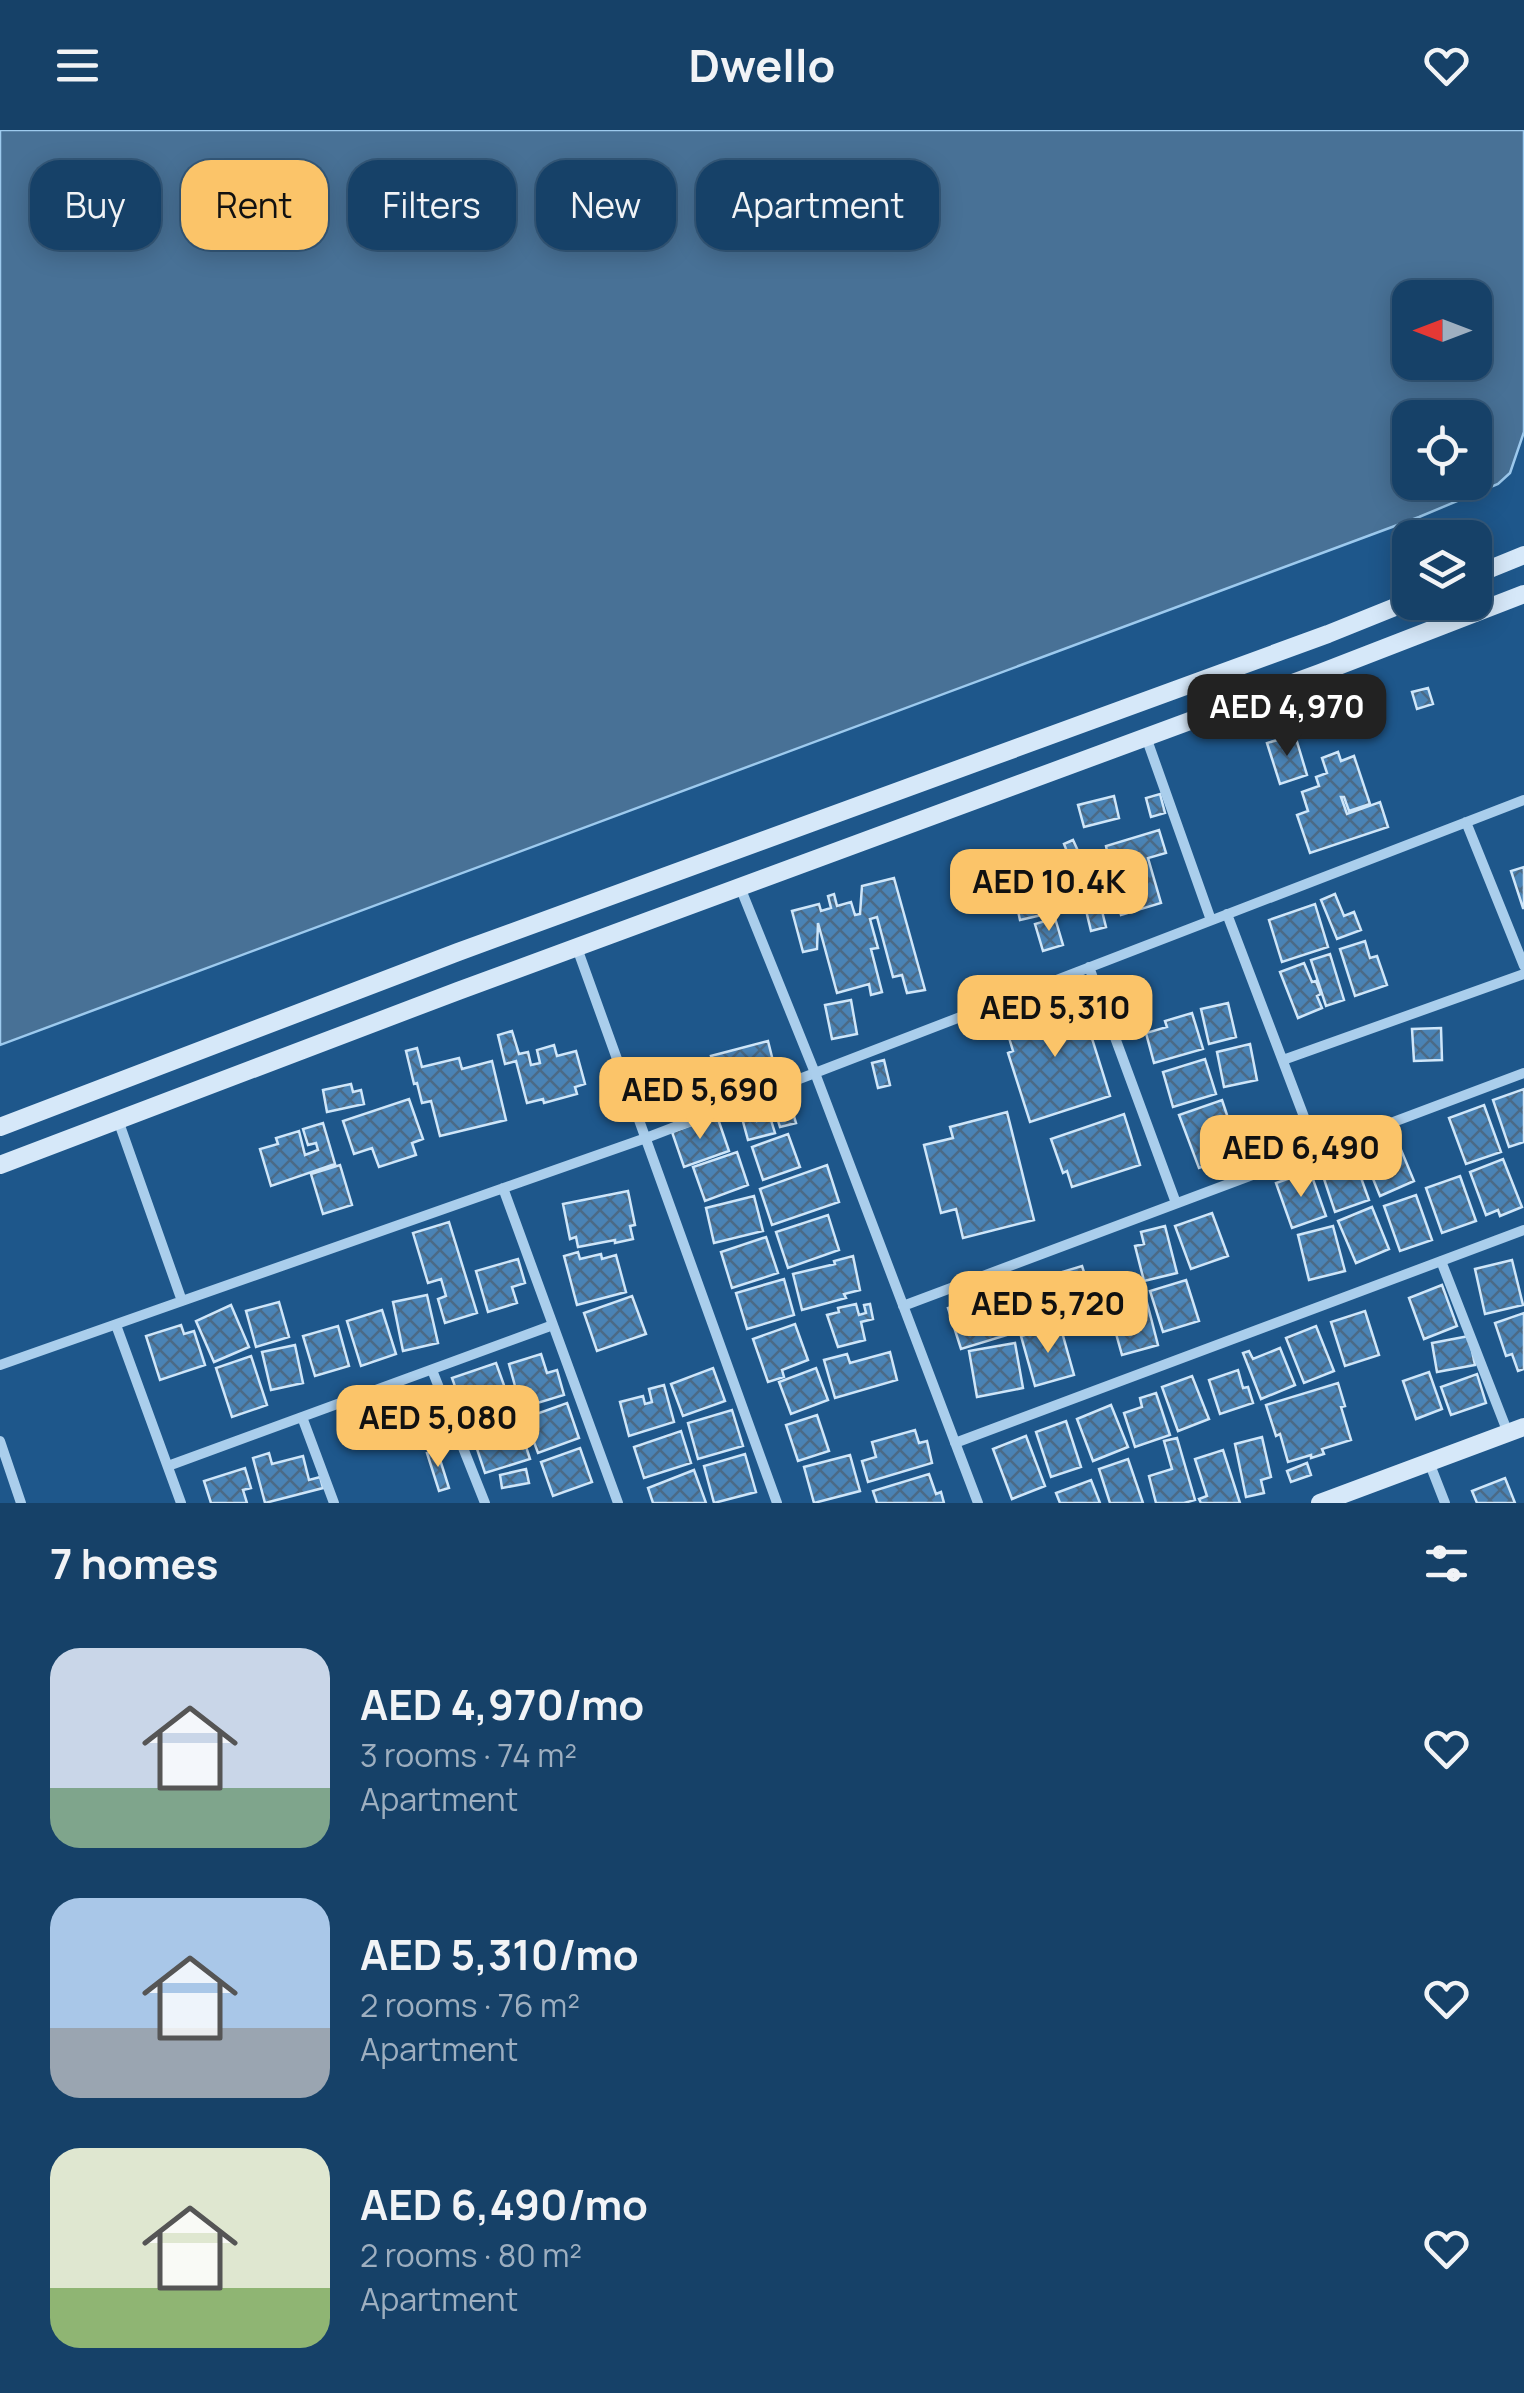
<!DOCTYPE html>
<html lang="en">
<head>
<meta charset="utf-8">
<style>
  :root { --surface:#164168; --page:#1f486e; --text:#f1f3f6; --muted:#9eafc0; --line:#355a7c; --accent:#fbc469 }
  body { margin:0; font-family:Manrope,sans-serif; background:var(--page); color:var(--text); height:100vh; display:flex; flex-direction:column; font-size:38px; white-space:nowrap }
  * { box-sizing:border-box; margin:0 }
  p { font-size:32px; color:var(--muted) }
  .icon { flex:none; width:55px; height:55px; fill:none; stroke:currentColor; stroke-width:2; stroke-linecap:round; stroke-linejoin:round }
  .map { position:relative; height:1373px; overflow:hidden }
  .side { display:flex; flex-direction:column; background:var(--surface); flex:1 }
  .side>* { flex:none }
  .banner { position:absolute; left:30px; top:30px; width:1000px; height:90px; display:flex; gap:20px }
  .needle { width:65px; rotate:270deg }
  .fabs { position:absolute; left:1392px; top:150px; display:grid; gap:20px }
  .fabs a { display:grid; place-items:center; width:100px; height:100px; border-radius:20px; background:var(--surface); box-shadow:0 5px 25px #0003,0 0 0 2px var(--line); font-size:50px }
  .price { position:absolute; translate:-50% -85px; padding:0 22px; border-radius:20px; background:var(--accent); color:#111; font-size:32px; line-height:65px; filter:drop-shadow(0 2px 5px #0008) }
  .price::after { content:''; position:absolute; left:50%; top:60px; width:30px; height:22px; margin-left:-15px; background:inherit; clip-path:polygon(0 0,100% 0,50% 100%) }
  .price.current { background:#222; color:#fff }
  ul { padding:0; list-style:none }
  li { display:flex; align-items:center; gap:30px; height:250px; padding:0 50px }
  li span { display:grid; place-items:center; flex:none; width:280px; height:200px; border-radius:30px; color:#555 }
  li>.icon { margin-inline-start:auto }
  span .icon { width:120px; height:120px; fill:#fffc; stroke-width:1 }
  li b { font-size:42px }
  h2 { display:flex; justify-content:space-between; align-items:center; height:120px; padding:0 50px; font-size:42px }
  .pill { padding:0 35px; border-radius:30px; background:var(--surface); box-shadow:0 5px 25px #0003,0 0 0 2px var(--line); font-size:35px; line-height:90px }
  .pill.current { background:var(--accent); color:#111 }
  header { display:flex; justify-content:space-between; align-items:center; height:130px; padding:0 50px; background:var(--surface); font-size:45px; font-weight:700 }
  .map>svg:first-child { display:block }
  .water { fill:#487196; stroke:#9dcaee; stroke-width:2.5; fill-rule:evenodd }
  .building { fill:url(#building-cross-hatch); stroke:#cfe6f9; stroke-width:2.5 }
  .lines { fill:none; stroke-linecap:round; stroke-linejoin:round }
  .street { stroke:#aaceec; stroke-width:10 }
  .secondary { stroke:#d6e8f9; stroke-width:18 }
</style>
</head>
<body>
<header><svg class="icon" aria-label="menu" viewBox="0 0 24 24"><path d="M4 6h16M4 12h16M4 18h16"/></svg>Dwello<svg class="icon" aria-label="heart" viewBox="0 0 24 24"><path d="M12 20l-8-8c-3-5 5-10 8-4 3-6 11-1 8 4z"/></svg></header>
<div class="map">
<svg width="1524" height="1373" viewBox="0 0 1524 1373">
  <defs>
    <pattern id="building-cross-hatch" width="8" height="8" patternUnits="userSpaceOnUse" patternTransform="scale(2.5)"><rect width="8" height="8" fill="#4a83b5"/><path d="M0 0l8 8M0 8l8-8" fill="none" stroke="#4b6a86"/></pattern>
  </defs>
  <rect width="100%" height="100%" fill="#1e578b"/>
  <path class="water" d="M0,0H1524V302L1510,343L1498,354L1419,387L0,915ZM1410,168H1475V232H1410ZM1410,288H1475V352H1410Z"/>
  <path class="building" d="M1428,558L1433,574L1417,579L1412,562Z
    M1295,605L1307,645L1280,654L1267,613Z
    M1338,622L1341,631L1354,626L1370,674L1349,681L1344,667H1341L1347,684L1380,672L1388,697L1310,723L1297,685L1308,681L1302,662L1319,656L1316,647L1327,643L1322,628Z
    M1160,664L1165,683L1151,687L1146,668Z
    M1114,666L1119,688L1084,697L1078,675Z
    M1159,700L1166,723L1148,728L1161,773L1121,785L1102,723L1107,721L1106,716Z
    M1073,710L1084,734L1074,739L1064,714Z
    M1054,732L1061,759L1047,762L1050,772L1044,774L1046,784L1020,790L1012,754L1035,749L1032,737Z
    M1524,737V778H1523L1511,741Z
    M894,748L925,860L907,863L902,845L893,847L877,787L870,789L878,818L871,819L882,862L871,865L869,854L837,863L818,793L817,819L803,822L792,781L819,774L821,781L831,778L828,766L834,764L837,776L851,772L855,785L860,784L862,756Z
    M1335,764L1344,786L1354,782L1361,800L1337,809L1321,770Z
    M1099,769L1106,797L1091,801L1084,772Z
    M1315,774L1328,817L1282,832L1269,790Z
    M1055,788L1063,815L1043,821L1035,794Z
    M1365,811L1370,828L1377,826L1387,855L1355,866L1340,819Z
    M1330,824L1344,870L1326,876L1311,830Z
    M1304,833L1312,852L1316,851L1321,864L1317,866L1322,878L1298,888L1280,842Z
    M1079,867L1110,966L1030,992L1008,923L1013,921L1004,891Z
    M851,870L857,904L832,909L825,875Z
    M1228,873L1236,907L1209,914L1201,879Z
    M1192,883L1203,919L1154,933L1146,903L1167,897L1165,891Z
    M1441,898L1442,930L1414,931L1412,899Z
    M512,901L519,924L528,922L531,935L540,933L537,920L554,915L557,926L576,921L585,954L575,957L577,964L544,973L543,969L527,973L516,931L505,934L498,905Z
    M768,911L777,947L720,962L711,926Z
    M1250,914L1257,950L1224,957L1217,922Z
    M417,918L422,937L459,928L462,939L492,931L506,990L440,1006L431,971L422,973L417,953L414,954L406,921Z
    M1205,929L1216,964L1173,977L1163,942Z
    M884,930L890,955L878,958L872,933Z
    M703,934L715,969L670,986L657,950Z
    M351,954L353,962L361,960L364,974L327,982L323,960Z
    M1524,959V1012L1509,1017L1493,970Z
    M409,969L423,1009L412,1013L416,1025L379,1037L372,1018L354,1024L343,991Z
    M1222,970L1240,1024L1199,1038L1179,985Z
    M752,973L757,991L770,987L775,1003L748,1010L739,977Z
    M1484,975L1501,1022L1466,1034L1449,988Z
    M791,976L796,993L780,997L775,981Z
    M1007,982L1034,1090L963,1108L956,1079L941,1083L924,1015L953,1008L950,997Z
    M1124,984L1140,1035L1072,1057L1067,1041L1063,1043L1051,1009Z
    M717,986L729,1021L684,1037L672,1002Z
    M323,993L335,1034L271,1056L260,1019L278,1014L276,1008L299,1001L305,1025L318,1020L316,1013L308,1015L303,999Z
    M788,1004L800,1037L763,1050L752,1017Z
    M1399,1015L1414,1051L1380,1066L1365,1029Z
    M737,1022L748,1055L705,1071L693,1037Z
    M1503,1029L1522,1077L1500,1086L1498,1080L1486,1085L1470,1042Z
    M1355,1031L1369,1070L1335,1082L1322,1043Z
    M340,1035L352,1075L323,1084L311,1044Z
    M827,1035L839,1072L772,1095L760,1059Z
    M1310,1041L1326,1086L1292,1098L1276,1053Z
    M1460,1046L1476,1091L1442,1103L1426,1058Z
    M628,1061L635,1095L630,1096L633,1109L615,1113V1110L578,1117L576,1107L570,1109L563,1074Z
    M1416,1065L1432,1110L1400,1121L1384,1076Z
    M754,1066L763,1101L714,1113L706,1078Z
    M1372,1077L1389,1119L1356,1133L1338,1091Z
    M1212,1083L1228,1126L1191,1139L1175,1096Z
    M828,1085L839,1120L788,1138L776,1102Z
    M449,1092L477,1183L445,1193L438,1169L446,1166L441,1149L428,1153L413,1103Z
    M1165,1096L1177,1143L1144,1151L1135,1116L1144,1114L1141,1102Z
    M1333,1096L1345,1141L1309,1150L1298,1105Z
    M766,1107L778,1143L732,1158L721,1122Z
    M578,1122L580,1129L601,1124L602,1129L616,1125L626,1162L577,1175L564,1126Z
    M853,1126L860,1160L844,1164L846,1168L802,1180L793,1144L835,1134L834,1131Z
    M518,1129L525,1153L512,1157L517,1173L488,1182L476,1141Z
    M1512,1130L1523,1175L1485,1184L1475,1139Z
    M1082,1136L1094,1173L1059,1185L1049,1153L1061,1149L1059,1143Z
    M784,1149L794,1185L747,1199L736,1163Z
    M1186,1150L1199,1191L1163,1202L1150,1161Z
    M1034,1154L1042,1177L1047,1175L1052,1186L1015,1199L1003,1165Z
    M1442,1155L1457,1196L1424,1209L1409,1168Z
    M994,1163L1007,1205L961,1219L948,1178Z
    M427,1165L438,1213L403,1221L393,1172Z
    M1145,1165L1158,1215L1122,1225L1108,1175Z
    M632,1166L646,1204L597,1221L584,1183Z
    M279,1172L289,1207L256,1217L246,1181Z
    M856,1174L859,1185L866,1183L864,1175L870,1174L873,1189L861,1192L865,1210L838,1217L827,1185L839,1182L838,1178Z
    M231,1175L249,1217L214,1232L196,1191Z
    M382,1180L396,1224L361,1236L347,1191Z
    M1365,1181L1379,1225L1345,1236L1331,1192Z
    M1524,1183V1239L1518,1241L1512,1224L1506,1226L1495,1193Z
    M795,1194L808,1230L782,1240L784,1247L768,1252L753,1209Z
    M181,1195L184,1204L194,1201L205,1235L160,1250L146,1206Z
    M1060,1195L1074,1245L1035,1256L1021,1206Z
    M338,1196L349,1236L315,1246L303,1206Z
    M1316,1196L1334,1241L1304,1253L1286,1208Z
    M1469,1206L1475,1235L1437,1242L1432,1213Z
    M1015,1213L1023,1258L977,1267L969,1221Z
    M295,1215L303,1253L271,1260L262,1222Z
    M1280,1218L1295,1255L1261,1269L1243,1223L1249,1221L1253,1229Z
    M890,1222L897,1250L835,1268L824,1230L847,1224L850,1233Z
    M541,1224L547,1243L557,1240L564,1265L521,1278L509,1234Z
    M251,1226L267,1275L232,1287L216,1238Z
    M496,1233L514,1283L470,1298L452,1248Z
    M713,1238L725,1271L683,1286L671,1254Z
    M816,1238L828,1270L791,1284L779,1252Z
    M1238,1240L1243,1258L1248,1257L1253,1273L1220,1284L1209,1250Z
    M1429,1242L1442,1279L1416,1289L1403,1251Z
    M1477,1244L1486,1273L1451,1285L1441,1257Z
    M1192,1246L1209,1289L1178,1301L1162,1257Z
    M1338,1253L1345,1276L1341,1277L1351,1310L1322,1319L1324,1324L1311,1328V1325L1288,1332L1280,1304L1276,1306L1266,1275Z
    M664,1255L674,1292L629,1306L620,1272L643,1266L645,1274L652,1272L649,1259Z
    M1156,1263L1170,1305L1135,1317L1124,1283L1142,1277L1140,1268Z
    M567,1273L579,1308L538,1323L525,1288Z
    M1111,1275L1128,1317L1093,1331L1077,1289Z
    M732,1280L743,1316L698,1329L688,1293Z
    M817,1285L829,1321L798,1331L786,1295Z
    M1066,1291L1081,1337L1051,1347L1036,1302Z
    M518,1292L530,1329L485,1343L473,1307Z
    M915,1300L919,1313L927,1311L932,1333L868,1352L862,1331L876,1327L872,1312Z
    M681,1301L691,1333L644,1348L634,1317Z
    M1026,1306L1045,1356L1012,1369L993,1319Z
    M1262,1307L1271,1347L1261,1350L1264,1363L1246,1367L1235,1314Z
    M1177,1308L1195,1370L1184,1373H1156L1149,1346L1172,1339L1164,1311Z
    M580,1318L592,1352L553,1366L541,1332Z
    M437,1320L449,1358L439,1361L427,1323Z
    M1223,1320L1240,1373H1201L1199,1369L1207,1366L1195,1329Z
    M269,1323L272,1334L303,1326L309,1350L320,1347L323,1358L265,1373L253,1328Z
    M745,1324L756,1362L714,1373L704,1336Z
    M850,1325L860,1361L814,1373L804,1337Z
    M1128,1329L1143,1373H1110L1099,1339Z
    M1307,1333L1311,1345L1291,1352L1287,1341Z
    M245,1338L251,1358L243,1360L247,1373H211L204,1351Z
    M526,1339L529,1353L502,1358L500,1345Z
    M694,1340L706,1373H653L648,1358Z
    M929,1344L936,1364L941,1362L944,1373H877L873,1361Z
    M1505,1348L1515,1373H1477L1472,1361Z
    M1091,1350L1100,1373H1060L1056,1363Z"/>
  <g class="lines">
    <path class="street" d="M1146,607L1211,790
      M1466,692L1524,836
      M740,757L815,943L978,1373
      M1227,784L1317,1021
      M577,818L777,1373
      M1089,837L1176,1073
      M1283,930L1524,844
      M118,990L182,1171
      M503,1058L618,1373
      M1441,1131L1508,1303
      M903,1176L1524,943
      M116,1195L181,1373
      M0,1235L646,1008L1524,670
      M432,1240L485,1373
      M302,1287L334,1373
      M0,1311L21,1373
      M955,1313L1524,1100
      M1429,1332L1445,1373
      M168,1336L553,1195"/>
    <path class="secondary" d="M1475,445L1524,425
      M0,997L458,822L1328,504L1410,471
      M0,1035L458,861L1320,543L1524,464
      M1320,1373L1524,1297"/>
  </g>
</svg>
<div class="fabs">
<a><svg class="needle" viewBox="-14 -14 28 28"><path d="M0-13l5 13h-10z" fill="#e53935"/><path d="M0 13l5-13h-10z" fill="#9eafc0"/></svg></a>
<a><svg class="icon" aria-label="locate" viewBox="0 0 24 24"><circle cx="12" cy="12" r="6"/><path d="M12 2v4M12 18v4M2 12h4M18 12h4"/></svg></a>
<a><svg class="icon" aria-label="layers" viewBox="0 0 24 24"><path d="M12 4l9 5-9 5-9-5zM3 14l9 5 9-5"/></svg></a>
</div>
<b class="price current" style="left:1287px;top:629px">AED 4,970</b>
<b class="price" style="left:1049px;top:804px">AED 10.4K</b>
<b class="price" style="left:1055px;top:930px">AED 5,310</b>
<b class="price" style="left:700px;top:1012px">AED 5,690</b>
<b class="price" style="left:1301px;top:1070px">AED 6,490</b>
<b class="price" style="left:1048px;top:1226px">AED 5,720</b>
<b class="price" style="left:438px;top:1340px">AED 5,080</b>
<div class="banner">
<a class="pill">Buy</a>
<a class="pill current">Rent</a>
<a class="pill">Filters</a>
<a class="pill">New</a>
<a class="pill">Apartment</a>
</div>
</div>
<section class="side">
<h2>7 homes<svg class="icon" aria-label="filters" viewBox="0 0 24 24"><path d="M4 7h16M4 17h16"/><circle cx="9" cy="7" r="2"/><circle cx="15" cy="17" r="2"/></svg></h2>
<ul>
<li><span style="background:linear-gradient(#c9d6e8 70%,#7fa58c 0)"><svg class="icon" aria-label="home" viewBox="0 0 24 24"><path d="M3 11l9-7 9 7M6 9v11h12V9"/></svg></span><div><b>AED 4,970/mo</b><p>3 rooms · 74 m²</p><p>Apartment</p></div><svg class="icon" aria-label="heart" viewBox="0 0 24 24"><path d="M12 20l-8-8c-3-5 5-10 8-4 3-6 11-1 8 4z"/></svg></li>
<li><span style="background:linear-gradient(#a9c7e8 65%,#9aa5b1 0)"><svg class="icon" aria-label="home" viewBox="0 0 24 24"><path d="M3 11l9-7 9 7M6 9v11h12V9"/></svg></span><div><b>AED 5,310/mo</b><p>2 rooms · 76 m²</p><p>Apartment</p></div><svg class="icon" aria-label="heart" viewBox="0 0 24 24"><path d="M12 20l-8-8c-3-5 5-10 8-4 3-6 11-1 8 4z"/></svg></li>
<li><span style="background:linear-gradient(#dfe7d0 70%,#8fb573 0)"><svg class="icon" aria-label="home" viewBox="0 0 24 24"><path d="M3 11l9-7 9 7M6 9v11h12V9"/></svg></span><div><b>AED 6,490/mo</b><p>2 rooms · 80 m²</p><p>Apartment</p></div><svg class="icon" aria-label="heart" viewBox="0 0 24 24"><path d="M12 20l-8-8c-3-5 5-10 8-4 3-6 11-1 8 4z"/></svg></li>
</ul>
</section>
</body>
</html>
